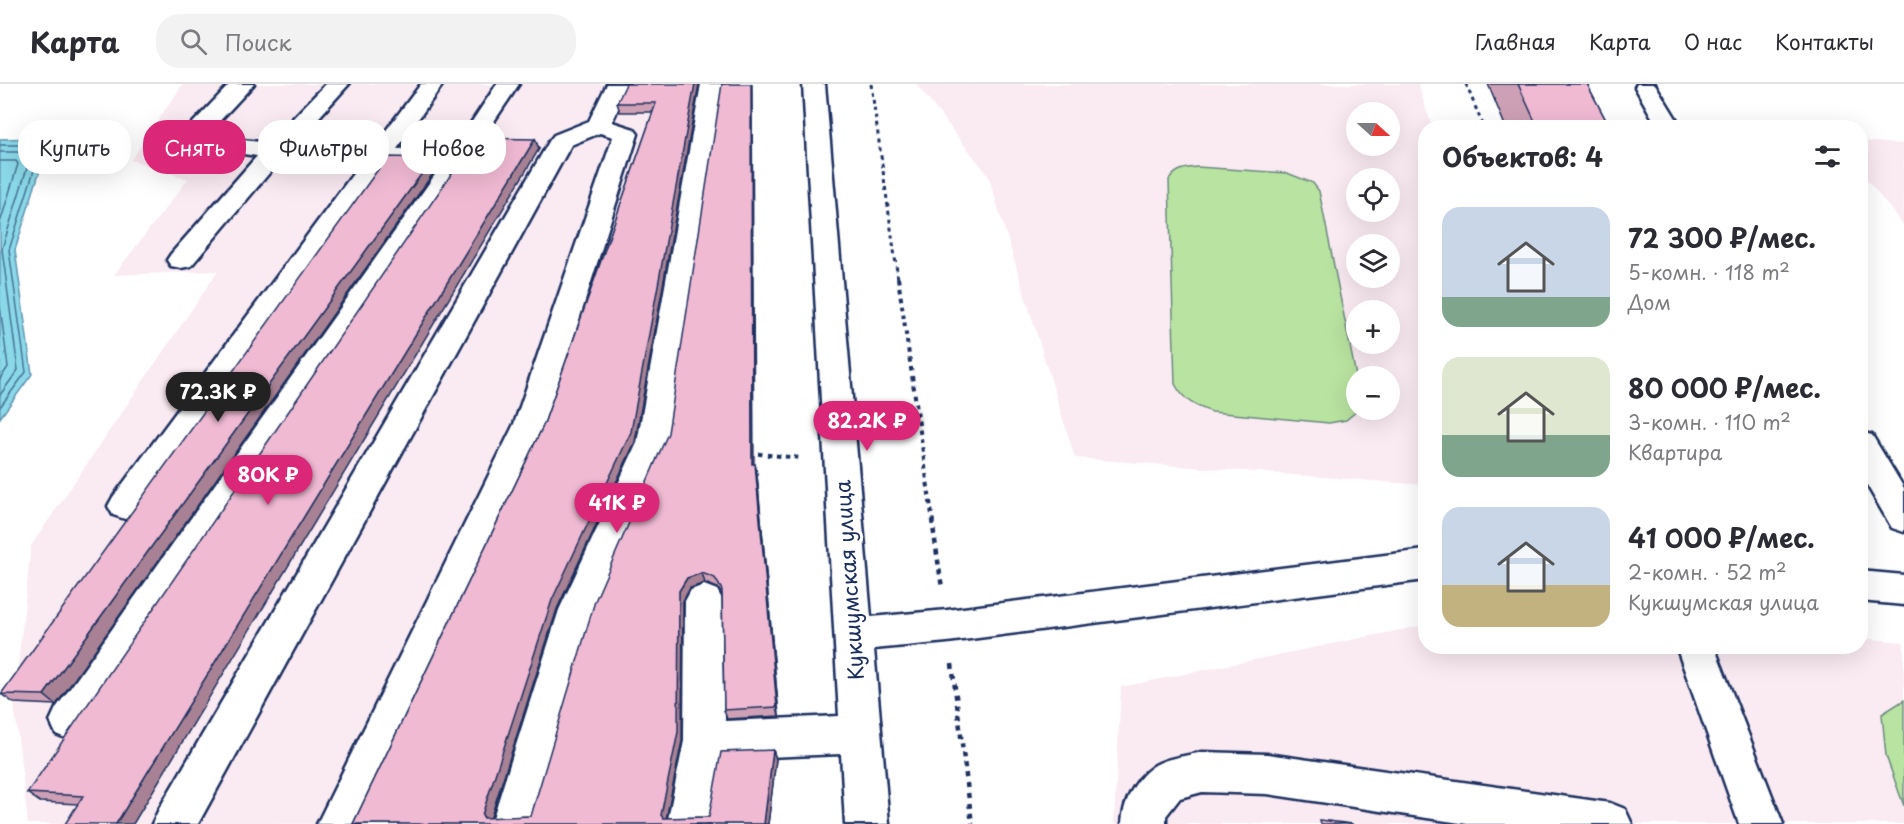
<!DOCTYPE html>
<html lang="ru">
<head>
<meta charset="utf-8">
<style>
  :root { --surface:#fff; --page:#f2f2f3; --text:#2b2b33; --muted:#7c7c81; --line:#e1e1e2; --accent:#db2777 }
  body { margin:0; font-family:"Playpen Sans",sans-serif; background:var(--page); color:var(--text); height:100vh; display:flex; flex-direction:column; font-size:22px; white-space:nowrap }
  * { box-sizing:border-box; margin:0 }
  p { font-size:20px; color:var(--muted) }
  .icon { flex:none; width:33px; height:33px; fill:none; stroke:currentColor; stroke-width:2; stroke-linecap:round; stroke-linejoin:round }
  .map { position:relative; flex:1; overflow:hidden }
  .side { position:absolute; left:1418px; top:36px; width:450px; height:534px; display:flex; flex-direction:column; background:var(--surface); border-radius:24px; box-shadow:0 6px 24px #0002 }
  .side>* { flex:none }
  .guide { position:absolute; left:18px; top:36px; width:570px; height:54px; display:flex; gap:12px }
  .needle { width:39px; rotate:111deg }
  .buttons { position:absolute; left:1346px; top:18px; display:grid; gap:12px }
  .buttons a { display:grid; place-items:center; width:54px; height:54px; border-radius:50%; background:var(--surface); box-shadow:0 6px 24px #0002; font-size:30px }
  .price { position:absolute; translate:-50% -51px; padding:0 14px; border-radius:21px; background:var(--accent); color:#fff; font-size:20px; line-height:39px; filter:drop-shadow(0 2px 3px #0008) }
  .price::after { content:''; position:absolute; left:50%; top:36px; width:18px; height:14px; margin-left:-9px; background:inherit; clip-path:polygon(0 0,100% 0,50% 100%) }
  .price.on { background:#222; color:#fff }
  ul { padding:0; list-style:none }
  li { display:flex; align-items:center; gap:18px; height:150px; padding:0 24px }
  li span { display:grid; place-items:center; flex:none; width:168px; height:120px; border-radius:18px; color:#555 }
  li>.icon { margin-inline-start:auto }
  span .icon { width:72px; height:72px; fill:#fffc; stroke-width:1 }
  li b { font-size:26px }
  h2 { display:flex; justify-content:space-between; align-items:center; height:72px; padding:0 24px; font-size:26px }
  .pill { padding:0 21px; border-radius:24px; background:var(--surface); box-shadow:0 6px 24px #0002; font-size:21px; line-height:54px }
  .pill.on { background:var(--accent); color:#fff }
  header { display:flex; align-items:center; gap:36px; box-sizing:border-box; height:84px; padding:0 30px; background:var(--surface); border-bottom:2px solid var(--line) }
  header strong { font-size:28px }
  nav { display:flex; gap:33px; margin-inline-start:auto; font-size:21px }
  .search { width:420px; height:54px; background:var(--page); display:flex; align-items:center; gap:15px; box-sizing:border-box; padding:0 21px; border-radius:24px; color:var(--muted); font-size:22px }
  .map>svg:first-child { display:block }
  .built { fill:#faeaf2; fill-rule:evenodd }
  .green { fill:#b9e3a0; stroke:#6a897f; stroke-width:1.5 }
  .water { fill:#8ad8e8; stroke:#5e94b1; stroke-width:1.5 }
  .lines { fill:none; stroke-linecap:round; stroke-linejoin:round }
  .shore { stroke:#477395; stroke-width:1.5 }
  .minor-casing { stroke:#1b2f5e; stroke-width:5 }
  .path-far2 { stroke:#1b2f5e; stroke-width:3; stroke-dasharray:4 4; stroke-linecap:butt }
  .path-far1 { stroke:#1b2f5e; stroke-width:4; stroke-dasharray:4.5 4.5; stroke-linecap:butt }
  .path { stroke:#1b2f5e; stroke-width:4.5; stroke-dasharray:5 5; stroke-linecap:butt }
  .minor { fill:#fff; fill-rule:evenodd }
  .wall { fill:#cea0b5; stroke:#1b2f5e; stroke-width:1.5 }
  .shaded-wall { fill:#a88294; stroke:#1b2f5e; stroke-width:1.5 }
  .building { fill:#f0bad3; stroke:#1b2f5e; stroke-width:1.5 }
  .labels { text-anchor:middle; stroke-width:6; stroke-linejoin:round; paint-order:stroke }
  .street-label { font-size:21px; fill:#1b2f5e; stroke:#fff }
</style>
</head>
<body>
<header>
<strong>Карта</strong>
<div class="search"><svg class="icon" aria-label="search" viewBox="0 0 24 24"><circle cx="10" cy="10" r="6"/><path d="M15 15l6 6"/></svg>Поиск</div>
<nav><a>Главная</a><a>Карта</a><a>О нас</a><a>Контакты</a></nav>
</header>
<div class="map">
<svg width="1904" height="740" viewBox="0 0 1904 740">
  <rect width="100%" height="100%" fill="#fff"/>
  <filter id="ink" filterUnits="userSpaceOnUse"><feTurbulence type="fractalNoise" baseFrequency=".0167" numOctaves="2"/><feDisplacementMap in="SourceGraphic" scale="12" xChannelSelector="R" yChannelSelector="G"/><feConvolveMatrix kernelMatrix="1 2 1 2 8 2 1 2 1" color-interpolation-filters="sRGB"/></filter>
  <g filter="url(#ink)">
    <path class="built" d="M183,0H752L754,350L778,627L775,680L768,740H28L14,619L31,462L218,187L114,191L188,95L131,76Z
      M916,0H1418L1432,43L1425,44V401L1075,374L988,91ZM1356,28H1389V62H1356ZM1356,94H1389V128H1356ZM1356,160H1389V194H1356ZM1356,226H1389V260H1356ZM1356,292H1389V326H1356Z
      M1860,57L1904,60V142L1860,87Z
      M1425,541V562H1860V554L1904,558V740H1114L1121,603Z"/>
    <path class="green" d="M1197,83L1287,89L1313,99L1319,107L1356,292V326H1358L1346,336L1329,339L1212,328C1195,322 1184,317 1175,300L1169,96C1176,85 1185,84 1197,83Z
      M1904,616V722L1886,672L1882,630Z"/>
    <path class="water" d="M50,54L15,166L32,290L0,334V55Z"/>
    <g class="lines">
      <path class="shore" d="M0,61H38L41,64L9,166L26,288L0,323
        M0,68H28L31,71L2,165L18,286L0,311
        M0,77H16L18,80L0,139
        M0,222L8,283L0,295"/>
      <g class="minor-casing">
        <path id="minor" d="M230,0H254L215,42L224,54L269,59L326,0H349L294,61L372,65L421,0H443L397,65L455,63L497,0H519L84,650L70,656L56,650L50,637L56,624L444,78L387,80L137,431L125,435L113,431L108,422L113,413L361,79L281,75L191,182L181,184L171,182L167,176L171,170L257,72L208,65L190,42Z
          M607,0H629L612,38L634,45L638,50L546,340L361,740H317L514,340L613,53L600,49L571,61L198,740H152L159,725L550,56L554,51L589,37Z
          M701,0H723L669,359L597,526L535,740H491L559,526L637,359Z
          M803,0H825L871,533L947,526L1425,466V496L947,558L874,565L889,740H845L841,670L722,675L711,740H667L684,657L685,517L691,506L704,501L717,506L723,517L725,637L839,632Z
          M1637,0H1655L1682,44H1658L1635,3Z
          M1860,348L1872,351L1904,404V448L1892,444L1860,389Z
          M1860,487L1904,491V521L1860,517Z
          M1676,562H1714L1783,740H1739Z
          M1202,668L1267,670L1610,719L1625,725L1632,740H1467L1267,710L1202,708L1180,714L1166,732V740H1122C1123,719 1134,696 1152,683C1164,674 1187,672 1202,668Z"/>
      </g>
      <path class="path-far2" d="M871,0L898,195
        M1466,0L1484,44"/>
      <path class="path-far1" d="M898,194L933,438
        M749,369L801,374"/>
      <path class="path" d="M932,436L942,504
        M952,580L972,740"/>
      <use href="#minor" class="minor"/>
    </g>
    <path class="wall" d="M699,0L635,358L557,525L491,734L531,732L754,380H755L757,391L779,632L727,635L724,626L722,511L718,504L705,499L690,504L683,517L682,657L666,734L709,733L773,666L776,675L768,740H353L544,340L653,28H620L617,19Z
      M1488,0H1587L1610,44H1506Z
      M535,55L539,65L78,720L40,718L27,709Z
      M437,84L56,621L14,619L1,610Z"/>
    <path class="shaded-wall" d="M695,0H699L635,358L557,525L489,739L482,731Z
      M751,0H752L754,390L752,380Z
      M535,55L539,65L133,740H116Z
      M433,74L437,84L56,621L44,611Z
      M755,380L757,391L779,632L777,623Z
      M702,489L705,499L690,504L683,517L682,657L665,740L661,731L679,507L687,494Z
      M773,666L776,675L768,740H764Z"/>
    <path class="building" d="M626,0H695L631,348L552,516L482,731L484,734L531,732L595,517L668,349L722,0H751L752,380H755L777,623L724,626L722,506L715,494L702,489L687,494L679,507L678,648L661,731L663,734L709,733L721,668L773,666L764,740H353L544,340L656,19H617Z
      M1518,0H1587L1610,44H1538Z
      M476,54L535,55L116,740H65L83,712L27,709Z
      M387,73L433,74L44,611L1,610Z
      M1320,736L1353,740H1321Z"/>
  </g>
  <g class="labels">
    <g class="street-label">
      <text transform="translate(850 496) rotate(-94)" y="7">Кукшумская улица</text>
    </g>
  </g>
</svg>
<div class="buttons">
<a><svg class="needle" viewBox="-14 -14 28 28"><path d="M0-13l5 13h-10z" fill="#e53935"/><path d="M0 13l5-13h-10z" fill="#7c7c81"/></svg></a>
<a><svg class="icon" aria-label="locate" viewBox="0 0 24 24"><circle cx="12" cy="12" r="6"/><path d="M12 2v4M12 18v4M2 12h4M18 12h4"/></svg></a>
<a><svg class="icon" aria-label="layers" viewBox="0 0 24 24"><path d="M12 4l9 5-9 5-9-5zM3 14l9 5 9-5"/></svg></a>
<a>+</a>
<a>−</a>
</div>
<b class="price on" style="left:218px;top:339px">72.3K ₽</b>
<b class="price" style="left:867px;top:368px">82.2K ₽</b>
<b class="price" style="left:268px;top:422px">80K ₽</b>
<b class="price" style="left:617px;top:450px">41K ₽</b>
<div class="guide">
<a class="pill">Купить</a>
<a class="pill on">Снять</a>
<a class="pill">Фильтры</a>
<a class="pill">Новое</a>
</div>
<section class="side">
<h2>Объектов: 4<svg class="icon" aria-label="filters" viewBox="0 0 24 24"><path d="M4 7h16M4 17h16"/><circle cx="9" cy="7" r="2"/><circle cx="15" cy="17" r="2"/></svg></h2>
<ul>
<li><span style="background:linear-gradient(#c9d6e8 75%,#7fa58c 0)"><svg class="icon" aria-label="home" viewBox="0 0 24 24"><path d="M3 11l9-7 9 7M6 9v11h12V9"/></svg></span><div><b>72 300 ₽/мес.</b><p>5-комн. · 118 m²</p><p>Дом</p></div></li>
<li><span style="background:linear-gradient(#dfe7d0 65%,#7fa58c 0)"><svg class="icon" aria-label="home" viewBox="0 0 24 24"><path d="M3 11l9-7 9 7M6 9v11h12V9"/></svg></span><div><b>80 000 ₽/мес.</b><p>3-комн. · 110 m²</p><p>Квартира</p></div></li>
<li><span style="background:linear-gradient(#c9d6e8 65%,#c2b280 0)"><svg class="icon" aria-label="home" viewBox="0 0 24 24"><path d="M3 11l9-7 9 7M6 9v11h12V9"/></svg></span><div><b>41 000 ₽/мес.</b><p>2-комн. · 52 m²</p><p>Кукшумская улица</p></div></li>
</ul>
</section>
</div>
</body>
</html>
